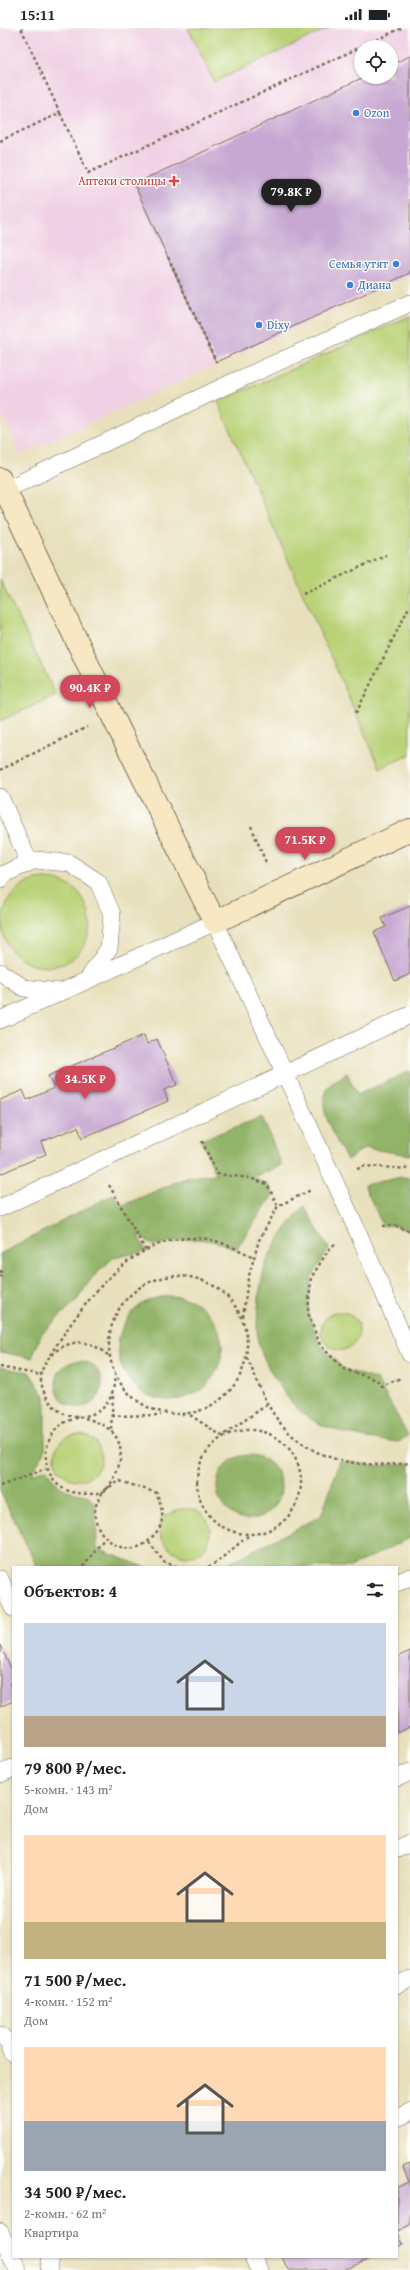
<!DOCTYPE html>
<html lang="ru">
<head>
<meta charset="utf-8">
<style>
  :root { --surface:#fff; --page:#f6f6f6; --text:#202124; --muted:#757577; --accent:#d1495b }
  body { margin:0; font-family:"Gentium Book Plus",serif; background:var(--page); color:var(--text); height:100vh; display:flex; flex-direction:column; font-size:15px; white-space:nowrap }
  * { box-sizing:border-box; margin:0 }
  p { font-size:13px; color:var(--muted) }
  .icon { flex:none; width:22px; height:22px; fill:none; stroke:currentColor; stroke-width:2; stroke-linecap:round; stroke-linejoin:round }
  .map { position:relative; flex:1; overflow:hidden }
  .sheet { position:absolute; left:12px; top:1538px; width:386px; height:692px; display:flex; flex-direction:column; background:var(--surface); border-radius:0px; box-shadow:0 1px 3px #0004 }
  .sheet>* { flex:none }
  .controls { position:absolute; left:354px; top:12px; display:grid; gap:8px }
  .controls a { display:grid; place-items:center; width:44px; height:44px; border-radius:50%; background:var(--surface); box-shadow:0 1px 3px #0004; font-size:20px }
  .price { position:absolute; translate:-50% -34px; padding:0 9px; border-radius:14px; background:var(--accent); color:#fff; font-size:13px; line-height:26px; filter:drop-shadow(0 1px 2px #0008) }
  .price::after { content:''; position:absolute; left:50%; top:24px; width:12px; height:9px; margin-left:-6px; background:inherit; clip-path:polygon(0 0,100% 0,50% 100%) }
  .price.current { background:#222; color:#fff }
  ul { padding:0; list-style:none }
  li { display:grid; align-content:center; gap:8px; height:212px; padding:0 12px }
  li span { display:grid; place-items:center; height:124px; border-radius:0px; color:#555 }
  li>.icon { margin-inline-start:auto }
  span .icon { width:72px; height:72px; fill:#fffc; stroke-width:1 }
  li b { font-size:17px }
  h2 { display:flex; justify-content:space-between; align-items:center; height:48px; padding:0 12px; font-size:17px }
  .status { display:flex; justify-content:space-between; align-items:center; height:28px; padding:0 20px; background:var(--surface); direction:ltr }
  .status svg { height:11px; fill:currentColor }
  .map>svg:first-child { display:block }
  .built { fill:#f0d0e4; fill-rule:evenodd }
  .green { fill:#b9d277; stroke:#7a7e4a }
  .forest { fill:#92b468; stroke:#666f43 }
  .building { fill:#c7a8d2 }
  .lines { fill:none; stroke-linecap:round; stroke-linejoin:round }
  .lane-casing { stroke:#786a55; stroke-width:18 }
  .secondary-casing { stroke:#786a55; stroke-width:24 }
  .path { stroke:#786a55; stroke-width:2.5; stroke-dasharray:3 3; stroke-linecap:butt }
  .lane { stroke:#fff; stroke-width:17 }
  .secondary { stroke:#f7e8c3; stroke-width:22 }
  .shop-dot { fill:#3f7fe0; stroke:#fdfcf7; stroke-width:1.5 }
  .health-dot { fill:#e0444e; stroke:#fdfcf7; stroke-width:1.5 }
  .labels { text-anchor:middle; stroke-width:3; stroke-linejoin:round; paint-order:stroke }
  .shop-label { font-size:12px; fill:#366cbe; stroke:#fdfcf7; text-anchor:start }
  .health-label { font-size:12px; fill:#be3a42; stroke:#fdfcf7; text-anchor:end }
</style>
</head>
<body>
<div class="status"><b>15:11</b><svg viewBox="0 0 49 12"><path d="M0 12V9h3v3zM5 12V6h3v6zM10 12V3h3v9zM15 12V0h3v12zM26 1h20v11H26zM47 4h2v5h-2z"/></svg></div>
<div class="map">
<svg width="410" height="2242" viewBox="0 0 410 2242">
  <rect width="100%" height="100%" fill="#fdfcf7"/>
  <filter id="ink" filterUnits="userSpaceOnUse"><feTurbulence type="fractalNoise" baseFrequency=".025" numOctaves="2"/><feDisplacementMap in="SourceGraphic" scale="8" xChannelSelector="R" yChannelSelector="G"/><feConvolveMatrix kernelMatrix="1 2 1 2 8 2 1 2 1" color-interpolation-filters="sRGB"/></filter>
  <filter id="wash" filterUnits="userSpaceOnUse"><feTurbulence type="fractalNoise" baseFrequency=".012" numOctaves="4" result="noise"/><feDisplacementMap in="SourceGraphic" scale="16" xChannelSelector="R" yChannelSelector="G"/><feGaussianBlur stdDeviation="0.9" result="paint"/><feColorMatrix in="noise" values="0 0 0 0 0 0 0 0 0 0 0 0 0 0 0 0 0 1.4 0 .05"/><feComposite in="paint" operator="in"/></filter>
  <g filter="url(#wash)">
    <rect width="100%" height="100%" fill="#e8e0bc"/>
    <path class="built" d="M0,0H410V247L20,427L0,383ZM361,19H391V49H361Z"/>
    <path class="green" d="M188,0H329L214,54Z
      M410,288V727L380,740L218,374Z
      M0,552L56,667L0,693Z
      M2 895a44 44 0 1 1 88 0a44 44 0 1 1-88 0Z
      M321 1303a19 19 0 1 1 38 0a19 19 0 1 1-38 0Z
      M55 1429a23 23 0 1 1 46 0a23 23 0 1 1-46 0Z
      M181,1481C185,1481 192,1481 196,1482C226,1496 204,1548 169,1520C159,1512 159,1500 162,1489Z"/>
    <path class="forest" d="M410,1043V1127L365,1120L347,1132C338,1115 315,1079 327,1060C331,1055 341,1049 347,1045L357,1067Z
      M262,1089L282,1137L251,1150L267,1156L273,1167L236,1221C208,1209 185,1208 155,1218L137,1206L146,1223L113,1230L91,1251L77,1272L42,1305L32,1330L0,1324L2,1246L0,1226L114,1166L121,1178L188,1149L216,1146L201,1112Z
      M402,1149L410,1150V1203L392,1197L383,1198L364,1157Z
      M304,1178L329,1221L311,1250L308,1285L320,1317L344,1341L377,1352L408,1407L399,1414C368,1411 328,1405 302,1385C286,1372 262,1333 258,1313C255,1299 260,1248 266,1235C275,1213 289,1196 304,1178Z
      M118 1320a52 52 0 1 1 104 0a52 52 0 1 1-104 0Z
      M56 1356a23 23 0 1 1 46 0a23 23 0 1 1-46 0Z
      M0,1339L29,1344L45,1368V1423L31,1446L46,1441C58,1460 65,1464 87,1467L96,1478L97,1521L145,1539H37L0,1463Z
      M217 1459a32 32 0 1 1 64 0a32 32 0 1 1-64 0Z
      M340,1433L379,1438L410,1435V1510L350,1539H221L321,1488Z"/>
    <g id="blocks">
      <path class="building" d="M410,28V245L216,334L134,156L364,49H391V37Z
        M410,878V946L395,953L374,904L386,899L382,890Z
        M144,1007L147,1016L157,1011L177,1057L164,1062L168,1073L82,1110L78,1099L41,1114L46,1126L0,1146V1072L23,1062L27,1072L54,1060L48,1048Z
        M0,1617L13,1645V1654L10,1655L13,1662V1673L0,1679Z
        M410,1623V1699L397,1705V1629Z
        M410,2136V2197L397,2203L403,2216L397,2219V2160L409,2154L403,2139Z
        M282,2229H374L344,2242H288Z"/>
    </g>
  </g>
  <g filter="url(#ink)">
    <use href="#blocks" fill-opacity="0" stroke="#786a55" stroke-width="1"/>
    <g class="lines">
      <g class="lane-casing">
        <path id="lane" d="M5,462L227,357L410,275
          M0,769L29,834
          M0,852L4,846L35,832L69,835L98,854L112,886L109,920L88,951
          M0,944L24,960L60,964
          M0,992L215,894L357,1202L410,1326
          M0,1180L410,987
          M0,1551L13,1580
          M397,1555L410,1549
          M0,1746L13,1740
          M397,1750L410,1744
          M397,1821L410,1815
          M397,1957L410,1951
          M0,2007L8,2014L13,2026
          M397,2090L410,2084
          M0,2204L18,2242
          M253,2229L259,2242
          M49,2242L51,2229"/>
      </g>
      <g class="secondary-casing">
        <path id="secondary" d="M0,451L112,687L215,894L410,802"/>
      </g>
      <path class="path" d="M60,85L88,145L402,0
        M0,113L60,85L21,0
        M168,229L216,334
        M303,566L386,527
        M356,685L409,579
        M0,742L87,699
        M251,798L267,837
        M202,1113L217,1146L250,1150L267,1156L278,1178
        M357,1141L365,1138L410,1141
        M109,1157L146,1223
        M383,1198L392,1197L410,1203
        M335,1216L329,1221L311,1250L308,1285L320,1317L344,1341L377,1352L381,1358L401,1350
        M0,1242L2,1246L0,1249
        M109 1317a69 69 0 1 1 138 0a69 69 0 1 1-138 0Z
        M243,1289L248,1251L259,1212L278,1178L311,1162
        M50,1327C83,1277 128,1208 196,1210C216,1210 236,1221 254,1229
        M108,1327C102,1323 96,1318 90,1316C69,1309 44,1326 41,1347C39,1367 59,1391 80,1389C84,1389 88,1387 92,1386C110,1380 114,1364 115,1347
        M247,1330C254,1345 260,1361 267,1375C298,1432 352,1441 410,1435
        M0,1339L41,1347
        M190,1387L222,1408L268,1376
        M112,1388L161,1387
        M79,1389C109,1394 129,1411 117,1443C115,1449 110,1459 104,1463C96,1467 85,1466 77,1465C67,1464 57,1458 52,1450C41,1432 45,1409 62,1396C67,1393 74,1391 79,1389Z
        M111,1401L113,1368
        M197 1454a52 52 0 1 1 104 0a52 52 0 1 1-104 0Z
        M120,1453L157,1465C159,1473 163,1482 162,1489C162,1497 158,1503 153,1508C126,1543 74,1496 104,1463C108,1459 115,1456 120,1453Z
        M0,1458L46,1441
        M149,1514L164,1534L179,1539
        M83,1539L104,1511
        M208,1539L217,1534L248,1508"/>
      <use href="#lane" class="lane"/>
      <use href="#secondary" class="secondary"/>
    </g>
  </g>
  <g class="shop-dot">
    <circle cx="356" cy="85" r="4"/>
    <circle cx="396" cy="236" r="4"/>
    <circle cx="350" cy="257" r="4"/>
    <circle cx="259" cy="297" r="4"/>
  </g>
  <path class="health-dot" d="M172 147h4v4h4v4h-4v4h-4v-4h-4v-4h4z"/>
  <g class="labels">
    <g class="shop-label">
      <text x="364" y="89">Ozon</text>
      <text x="388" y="240" text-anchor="end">Семья утят</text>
      <text x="358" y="261">Диана</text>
      <text x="267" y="301">Dixy</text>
    </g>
    <g class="health-label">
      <text x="166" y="157">Аптеки столицы</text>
    </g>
  </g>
</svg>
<div class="controls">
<a><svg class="icon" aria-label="locate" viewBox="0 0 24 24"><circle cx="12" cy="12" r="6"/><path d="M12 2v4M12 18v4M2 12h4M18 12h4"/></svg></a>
</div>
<b class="price current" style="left:291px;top:185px">79.8K ₽</b>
<b class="price" style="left:90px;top:681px">90.4K ₽</b>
<b class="price" style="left:305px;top:833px">71.5K ₽</b>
<b class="price" style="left:85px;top:1072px">34.5K ₽</b>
<section class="sheet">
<h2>Объектов: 4<svg class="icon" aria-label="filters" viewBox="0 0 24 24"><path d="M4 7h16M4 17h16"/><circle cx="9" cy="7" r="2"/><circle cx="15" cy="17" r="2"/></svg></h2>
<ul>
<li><span style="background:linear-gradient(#c9d6e8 75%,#b9a48a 0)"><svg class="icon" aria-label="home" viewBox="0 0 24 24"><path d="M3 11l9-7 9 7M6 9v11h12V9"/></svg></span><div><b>79 800 ₽/мес.</b><p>5-комн. · 143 m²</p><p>Дом</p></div></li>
<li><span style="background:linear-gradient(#ffd9b3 70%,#c2b280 0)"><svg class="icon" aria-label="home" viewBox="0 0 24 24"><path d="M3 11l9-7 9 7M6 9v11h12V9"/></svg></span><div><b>71 500 ₽/мес.</b><p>4-комн. · 152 m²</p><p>Дом</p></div></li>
<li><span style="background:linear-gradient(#ffd9b3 60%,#9aa5b1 0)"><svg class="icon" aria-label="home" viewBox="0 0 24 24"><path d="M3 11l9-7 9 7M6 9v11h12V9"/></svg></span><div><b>34 500 ₽/мес.</b><p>2-комн. · 62 m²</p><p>Квартира</p></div></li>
</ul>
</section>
</div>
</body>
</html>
